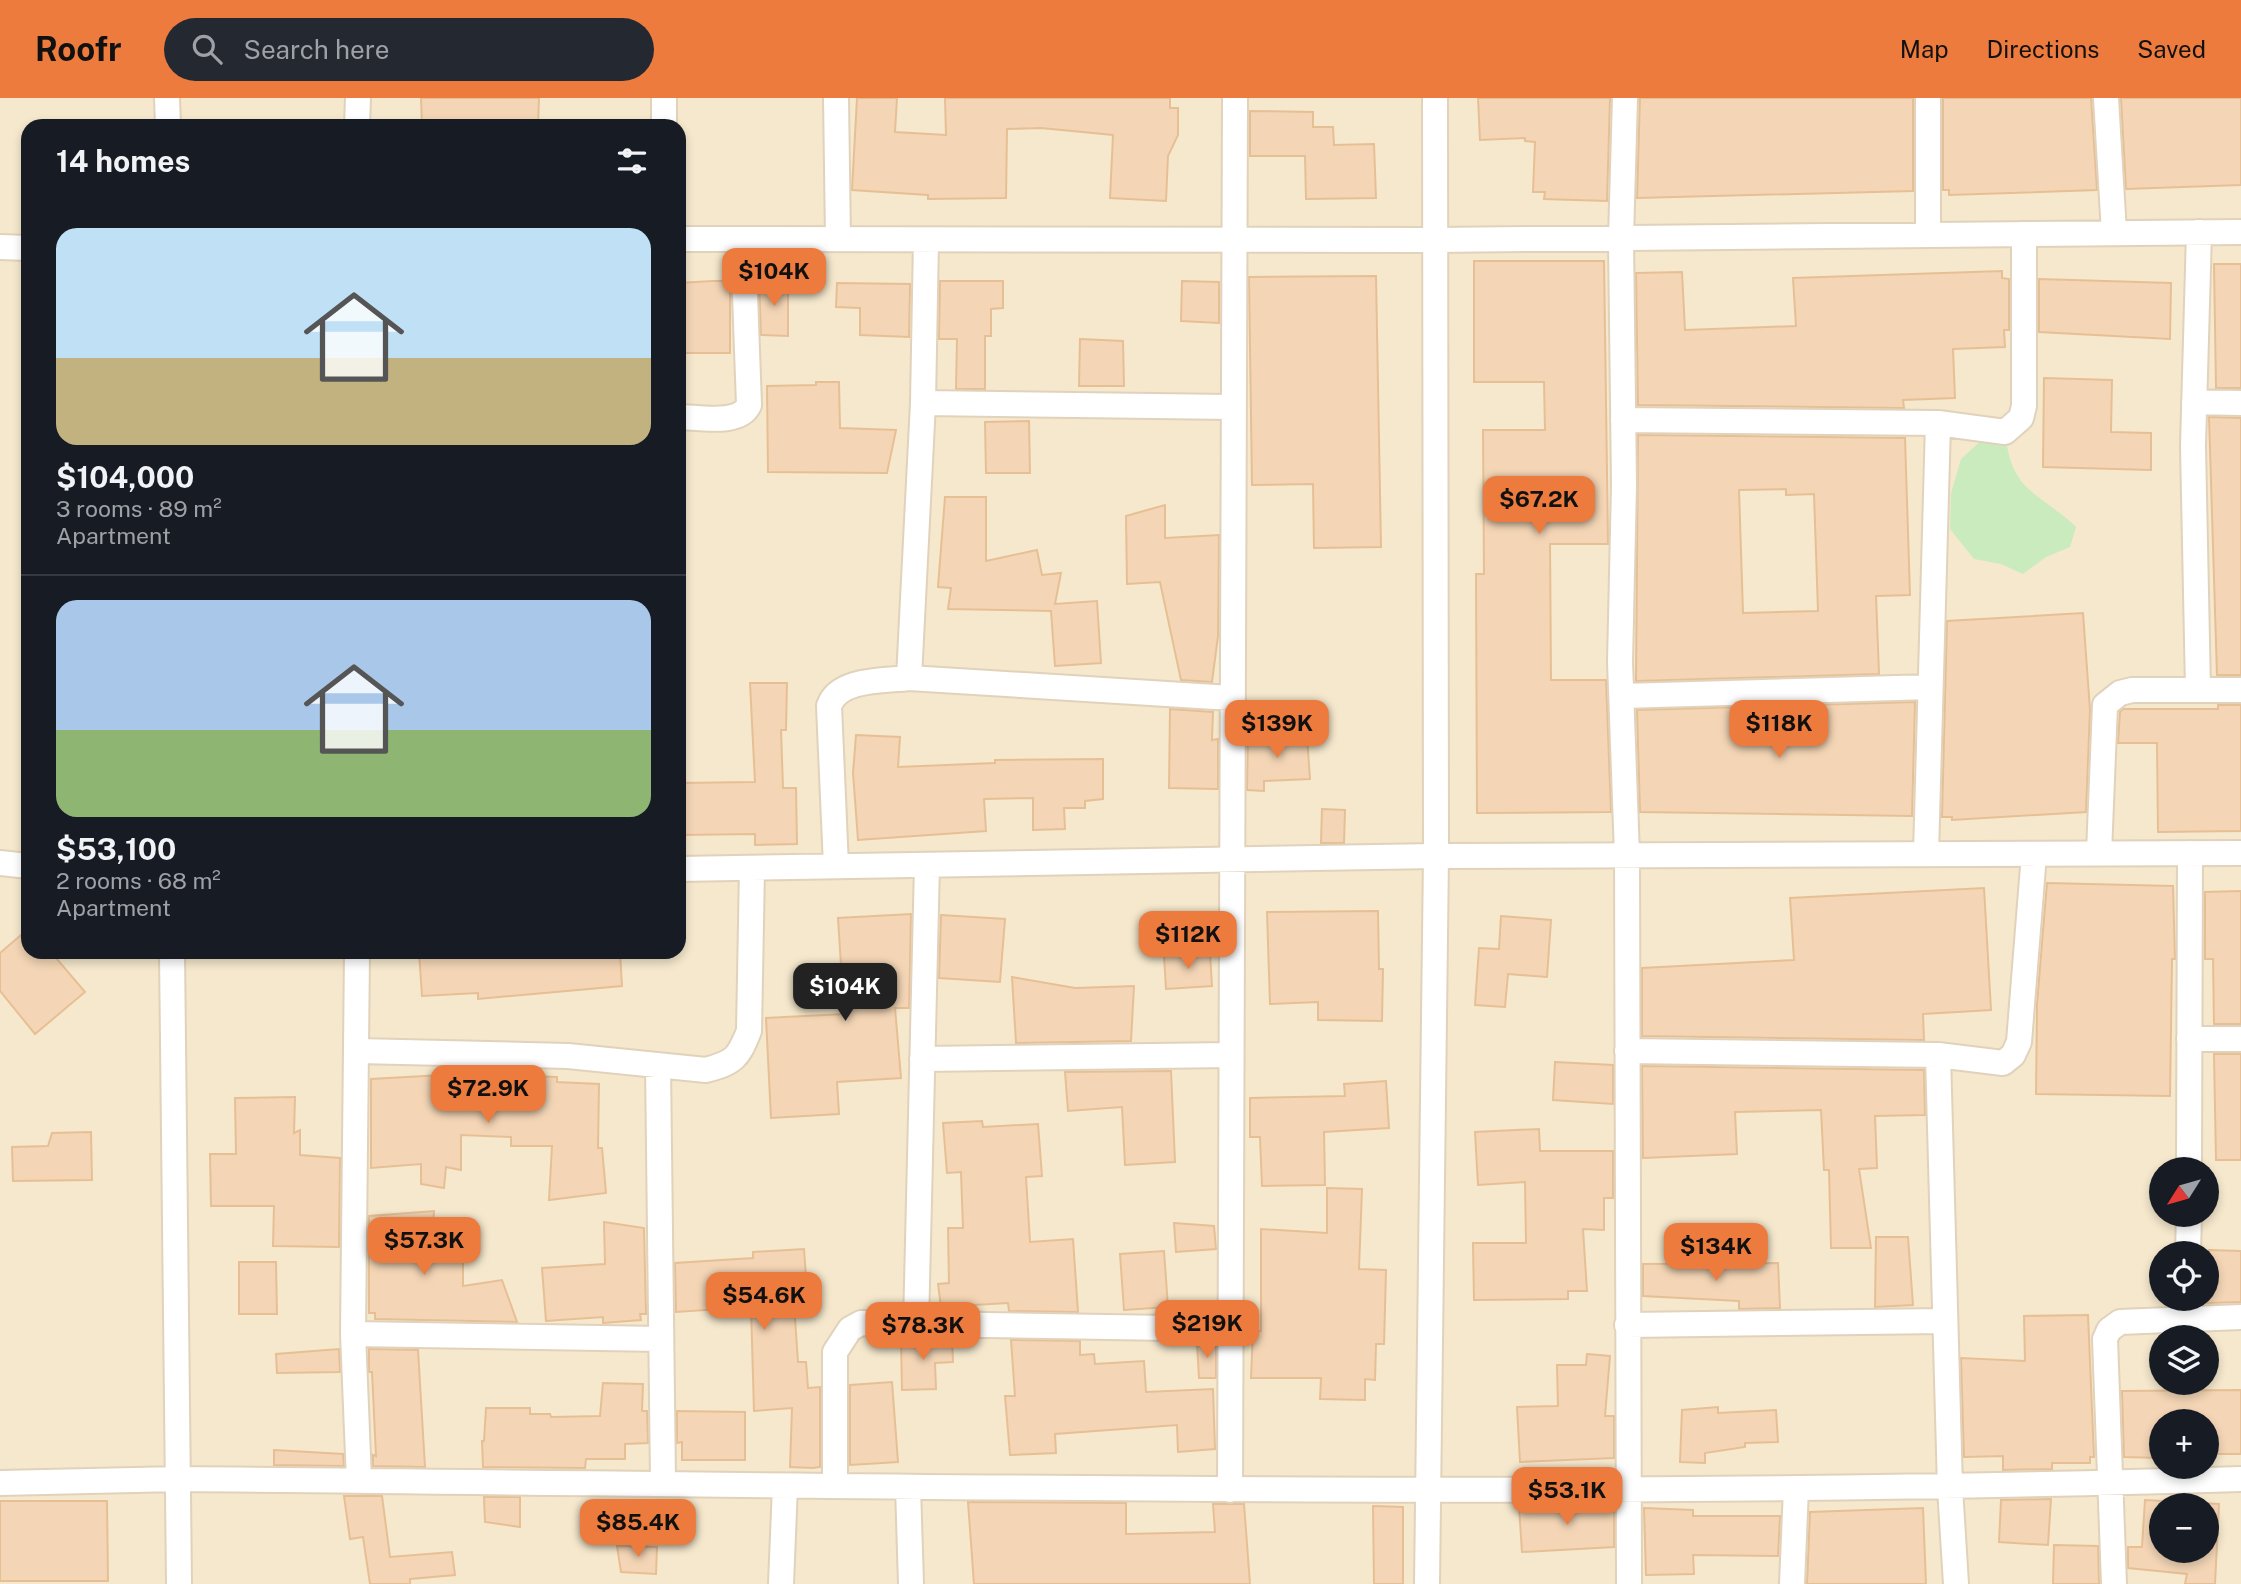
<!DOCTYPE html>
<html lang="en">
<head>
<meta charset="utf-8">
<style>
  :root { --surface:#171b24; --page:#242831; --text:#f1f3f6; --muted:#9ea1a6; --line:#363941; --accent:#ed7b3e }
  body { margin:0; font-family:"Public Sans",sans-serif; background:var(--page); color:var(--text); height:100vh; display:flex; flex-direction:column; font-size:26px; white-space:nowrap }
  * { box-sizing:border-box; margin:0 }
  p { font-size:23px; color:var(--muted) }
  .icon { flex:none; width:38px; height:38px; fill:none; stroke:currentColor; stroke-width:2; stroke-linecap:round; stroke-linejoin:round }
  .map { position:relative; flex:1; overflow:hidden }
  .panel { position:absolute; left:21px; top:21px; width:665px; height:840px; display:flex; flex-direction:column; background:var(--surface); border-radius:21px; box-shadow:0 4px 10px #0003 }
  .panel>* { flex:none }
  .needle { width:46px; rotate:233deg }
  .tools { position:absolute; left:2149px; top:1059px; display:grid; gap:14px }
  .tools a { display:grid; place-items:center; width:70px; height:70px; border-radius:50%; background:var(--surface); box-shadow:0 4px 10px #0003; font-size:35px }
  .price { position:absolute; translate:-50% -60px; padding:0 16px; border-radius:14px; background:var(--accent); color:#111; font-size:23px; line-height:46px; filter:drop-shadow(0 2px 4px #0008) }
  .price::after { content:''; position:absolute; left:50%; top:42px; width:21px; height:16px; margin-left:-10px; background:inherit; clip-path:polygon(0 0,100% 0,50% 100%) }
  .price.selected { background:#222; color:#fff }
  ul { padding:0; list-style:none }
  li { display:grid; align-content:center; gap:14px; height:371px; padding:0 35px }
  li+li { border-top:2px solid var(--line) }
  li span { display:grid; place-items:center; height:217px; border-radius:21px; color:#555 }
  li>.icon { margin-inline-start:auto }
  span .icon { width:126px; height:126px; fill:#fffc; stroke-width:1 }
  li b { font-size:30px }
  h2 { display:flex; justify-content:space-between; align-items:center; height:84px; padding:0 35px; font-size:30px }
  header { display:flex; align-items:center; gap:42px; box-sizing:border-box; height:98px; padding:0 35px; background:var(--accent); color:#111 }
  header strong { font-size:33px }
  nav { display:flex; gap:38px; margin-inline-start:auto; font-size:24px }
  .search { width:490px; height:63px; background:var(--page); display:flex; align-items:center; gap:18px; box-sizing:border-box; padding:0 24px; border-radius:38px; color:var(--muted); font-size:26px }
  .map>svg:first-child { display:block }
  .residential { fill:#f5e8cd; fill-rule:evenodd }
  .green { fill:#caebbe }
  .building { fill:#f4d6b6; stroke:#e7bf95; stroke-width:2; fill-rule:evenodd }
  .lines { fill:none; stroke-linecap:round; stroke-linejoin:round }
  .street-casing { stroke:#e1d2bb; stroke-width:28 }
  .street { stroke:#fff; stroke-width:24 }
</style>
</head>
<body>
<header>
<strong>Roofr</strong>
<div class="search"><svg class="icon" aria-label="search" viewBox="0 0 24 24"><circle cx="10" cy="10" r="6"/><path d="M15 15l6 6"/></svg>Search here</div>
<nav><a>Map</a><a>Directions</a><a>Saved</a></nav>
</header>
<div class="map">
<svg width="2241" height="1486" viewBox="0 0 2241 1486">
  <rect width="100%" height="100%" fill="#fdf5df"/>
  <path class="residential" d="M0,0H2241V1486H0ZM28,28H679V854H28ZM2161,1071H2207V1116H2161ZM2161,1155H2207V1200H2161ZM2161,1239H2207V1284H2161ZM2161,1323H2207V1368H2161ZM2161,1407H2207V1452H2161Z"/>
  <path class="green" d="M2006,340C2012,395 2042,396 2076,429L2070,449L2046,459L2023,476L2001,466L1974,461L1950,431L1951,395L1961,361L1983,341Z"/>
  <path class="building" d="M421,0H539L538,28H422Z
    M857,0H897L895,34L946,37L945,0H1170V10H1178V37L1168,58L1166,103L1110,100L1113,37L1041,30L1007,31L1006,100L928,101V97L852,92Z
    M1478,0H1610L1607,103L1544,101L1545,94H1533L1535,44L1525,43V40L1480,42Z
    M1640,0H1913V93L1637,100Z
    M1943,0H2091L2097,92L1949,97V92H1943Z
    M2121,0H2241V87L2126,91Z
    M1250,13L1313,14V29H1333L1334,47L1374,46L1376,100L1306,101L1305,58H1250Z
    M1474,163H1604L1608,446H1550L1551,582H1606L1611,714L1477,715L1476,476H1484L1483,332H1545L1544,284H1474Z
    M2214,166H2241V290H2216Z
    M2002,173V180L2009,181V232H2004L2005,249L1953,251L1955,300L1903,302L1904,310L1638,307L1636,175L1682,174L1685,232L1796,228L1793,180Z
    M1376,178L1381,449L1314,450L1313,386L1252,387L1249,179Z
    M2039,181L2171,185L2170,241L2039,234Z
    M759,182L788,183V238L761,237Z
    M713,183H730V255H679V185Z
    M940,183H1003V210L991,211V238H985V291H956L957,241H939Z
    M1182,183L1219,184V225L1181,223Z
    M837,185L910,186L909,239L860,237V210L836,209Z
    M1080,241L1123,243L1124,288H1079Z
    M2044,280L2112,282L2111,334L2151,335V372L2043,369Z
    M816,284H839L840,330L896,332L887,375L768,374L767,288L816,287Z
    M2209,319L2241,320V577H2217Z
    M1029,323L1030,375H986L985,324Z
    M1638,337L1905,340L1910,497L1876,498L1879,576L1636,583ZM1786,391V397L1814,396L1818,513L1743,515L1739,392Z
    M945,399H986V463L1037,452L1042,477L1061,475L1055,506L1097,503L1101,565L1055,568L1051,513L948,511L951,490L938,489Z
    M1165,407V440L1219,437L1218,538L1212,584L1181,582L1160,484L1127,486L1126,418Z
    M2083,515L2090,612L2086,714L1952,722V719H1942L1947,523Z
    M750,585H787L786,632H781L783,690H796L797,746L755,747V736L679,737V685L755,684Z
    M1915,604L1912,718L1640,714L1637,612Z
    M2218,607H2241V733L2158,734L2157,645H2118L2120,614L2123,611H2218Z
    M1170,611L1213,614L1212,642L1218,641V691L1169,690Z
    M856,637L900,639L898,669L995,665V662L1103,661V701L1085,703V710H1064L1065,731L1033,732V700L984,701L986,733L858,742L853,675Z
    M1307,638L1310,681L1264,683V693L1247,692L1248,640Z
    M1322,711L1345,712L1344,745H1321Z
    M2047,785L2173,788L2175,861H2172L2170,998L2036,996L2037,906Z
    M1984,790L1991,912L1923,916L1924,942L1642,938V870L1794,862L1790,800Z
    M2241,793V926H2214L2213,861H2205V794Z
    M1378,813L1379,871H1383L1382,923L1318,922V904L1270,906L1267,814Z
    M911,816L909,910H895L901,980L837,984L839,1016L771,1020L766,920L844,916L838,820Z
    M941,817L1005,821L1000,884L939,880Z
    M1501,818L1551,822L1547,879L1508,876L1505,909L1475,907L1479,850L1499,851Z
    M28,831V854H51L85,894L35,936L0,893V855Z
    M419,854H620L622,888L478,901V895L422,898Z
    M1210,855L1212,888L1166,891L1164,858Z
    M1012,879L1075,890L1134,888L1131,943L1016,945Z
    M2214,956H2241V1062H2216Z
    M1555,964L1613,967V1006L1553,1002Z
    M1642,968L1924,972L1925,1017L1875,1018L1877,1070L1859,1071L1871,1150H1831L1829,1072H1824L1821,1012L1735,1014L1737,1056L1643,1060Z
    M1171,973L1175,1064L1125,1067L1122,1009L1068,1013L1065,974Z
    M461,976L557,979V984L599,986L598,1050H602L606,1095L549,1102L552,1048H511V1039L461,1037V1072L446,1069L444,1090L421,1086V1066L371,1070V981Z
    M1386,983L1389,1030L1324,1034L1325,1087L1262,1088L1260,1039H1250V1000L1345,998L1344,986Z
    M295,999L294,1035L300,1032V1057L340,1060L339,1149L273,1148L274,1108H211L210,1056H236L235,1000Z
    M982,1023L983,1029L1038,1026L1042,1078L1026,1079L1030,1144L1073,1141L1078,1214L1009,1213L1008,1205L941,1209L938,1186L949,1185L948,1130H963L961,1074L947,1075L943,1025Z
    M1539,1031L1540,1053H1613V1100H1604V1132L1583,1131L1587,1193H1568V1201L1474,1202L1473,1145H1526L1525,1084L1478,1087L1475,1034Z
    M91,1034L92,1082L13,1083L12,1049L48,1048L52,1035Z
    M1327,1090L1362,1091L1359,1171L1386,1172L1384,1246H1376L1375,1282L1365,1281V1302L1320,1301L1321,1280H1251L1253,1233H1261V1131L1327,1135Z
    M434,1113L431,1163H463V1188L502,1182L517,1224L375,1221V1215H369V1118Z
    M604,1124L644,1130L646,1216H640L641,1222L603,1225V1219L546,1223L542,1170L605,1166Z
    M1174,1125L1214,1128L1216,1151L1176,1154Z
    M1876,1139H1908L1913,1207L1875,1209Z
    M804,1151L808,1206H794L798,1264H806L808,1290L820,1289V1369L813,1370L790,1369L792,1310L754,1313L751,1209L676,1214L675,1165L753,1160V1154Z
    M2209,1152L2241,1153V1204L2207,1205Z
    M1164,1153L1168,1209L1124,1212L1120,1156Z
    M239,1164H276L277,1216H239Z
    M1778,1165L1780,1210L1739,1211V1203L1643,1198V1166Z
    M2088,1217L2094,1359H2090V1365H2052V1371L2003,1372V1358L1964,1359L1961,1260L2025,1263L2024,1218Z
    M901,1241H952L953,1264L935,1265L936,1291L902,1292Z
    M1011,1242L1080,1243V1257L1094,1256L1095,1266L1144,1263L1146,1294L1213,1291L1215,1351L1178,1354L1177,1327L1055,1336L1056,1355L1010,1357L1005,1298H1015Z
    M1197,1245L1216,1246V1280H1199Z
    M339,1251L340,1274L277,1275L276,1256Z
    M369,1251L418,1252L425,1369L373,1368V1357L376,1358L372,1274H369Z
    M1587,1256L1610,1258L1605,1318H1614V1360L1520,1364L1517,1309L1558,1308L1557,1267H1586Z
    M892,1284L898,1364L850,1367V1287Z
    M603,1285L643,1286L642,1313H647L648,1345L625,1346V1361H586L585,1370L483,1369L482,1343H484L486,1310H530V1316H550L551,1319L600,1318Z
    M2241,1292V1356H2207V1323H2161V1360L2124,1359L2122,1293Z
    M1718,1309V1315L1776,1312L1778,1344L1745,1345V1349L1705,1355V1365L1680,1364L1682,1312Z
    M677,1313L745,1314V1362H682V1344L677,1345Z
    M274,1352L343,1356L344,1368L274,1367Z
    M344,1398H382L390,1459L452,1454L455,1477L410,1481V1486H370L363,1439L350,1441Z
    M484,1399H520V1429L485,1424Z
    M2051,1401L2048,1447L1999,1444L2001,1402Z
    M2145,1402L2219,1406L2215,1486H2185L2187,1476L2128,1470V1449H2142ZM2161,1407H2207V1452H2161Z
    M0,1403H107L108,1483H0Z
    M968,1404L1126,1405V1436L1215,1434L1213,1406H1244L1250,1486H974Z
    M1544,1406H1614V1449L1522,1454L1519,1409Z
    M1373,1408L1403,1409V1486H1374Z
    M1644,1410L1693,1412V1418H1780L1778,1458L1693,1457L1694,1476L1646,1477Z
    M1923,1410L1926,1486H1807L1810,1414Z
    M2054,1447L2098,1448L2099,1486H2053Z
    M617,1448L657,1449L656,1476L621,1474Z"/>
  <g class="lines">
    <g class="street-casing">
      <path id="street" d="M167,0L168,28
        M664,0V28
        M836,0L838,141
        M1625,0L1621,140L1624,387L1620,564L1627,757L1629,1486
        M1928,0V137
        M2106,0L2114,135
        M357,28L358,0
        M679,141L1434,142L2241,134
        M0,149L28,150
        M2194,304L2241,305
        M923,305L1232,309
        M679,319C698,319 739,328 749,307L743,141
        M1623,322L1938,325L2005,334L2021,320L2024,308V136
        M909,580L923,305L926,142
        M2198,592L2193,348L2199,134
        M1622,598L1930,589
        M2099,755L2105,607L2120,595L2132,592H2241
        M1926,756L1938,325
        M0,765L28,768
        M836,768L829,608C838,580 885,583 909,580L1231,600
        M679,771L1436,758L2241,755
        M172,854L179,1486
        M357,854L353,1236L359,1382
        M2189,941H2241
        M358,953L568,958L706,972C735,964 738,960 749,933L752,770
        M1627,953L1938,957L2003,965L2013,957L2019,944L2034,756
        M1938,957L1950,1390L1956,1486
        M922,961L1231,957
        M658,967L663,1384
        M2189,1071L2190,755
        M2188,1155L2189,1116
        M916,1227L927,767
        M1627,1227L1945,1223
        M353,1236L661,1241
        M0,1385L179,1381C866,1387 1554,1402 2241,1381
        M835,1388V1254L850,1231L861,1225L1230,1231
        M908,1389L911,1486
        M1230,1392L1235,0
        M781,1486L785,1388
        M1427,1486L1436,758L1435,0
        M1792,1486L1796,1390
        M2114,1486L2105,1241L2109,1232L2120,1224L2241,1219"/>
    </g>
    <use href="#street" class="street"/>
  </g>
</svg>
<div class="tools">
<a><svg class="needle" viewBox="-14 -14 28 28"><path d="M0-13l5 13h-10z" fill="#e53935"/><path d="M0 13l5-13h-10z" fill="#9ea1a6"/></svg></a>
<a><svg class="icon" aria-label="locate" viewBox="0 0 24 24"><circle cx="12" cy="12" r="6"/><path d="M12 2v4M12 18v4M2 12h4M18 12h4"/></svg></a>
<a><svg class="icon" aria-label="layers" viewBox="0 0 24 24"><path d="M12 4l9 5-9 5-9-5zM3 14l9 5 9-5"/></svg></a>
<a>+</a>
<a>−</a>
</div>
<b class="price" style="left:774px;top:210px">$104K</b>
<b class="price" style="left:1539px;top:438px">$67.2K</b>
<b class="price" style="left:1277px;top:662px">$139K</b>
<b class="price" style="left:1779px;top:662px">$118K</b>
<b class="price" style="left:1188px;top:873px">$112K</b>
<b class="price selected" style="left:845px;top:925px">$104K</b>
<b class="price" style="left:488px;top:1027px">$72.9K</b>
<b class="price" style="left:424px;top:1179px">$57.3K</b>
<b class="price" style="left:1716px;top:1185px">$134K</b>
<b class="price" style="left:764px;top:1234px">$54.6K</b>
<b class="price" style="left:1207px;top:1262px">$219K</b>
<b class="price" style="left:923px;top:1264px">$78.3K</b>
<b class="price" style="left:1567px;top:1429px">$53.1K</b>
<b class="price" style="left:638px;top:1461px">$85.4K</b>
<section class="panel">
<h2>14 homes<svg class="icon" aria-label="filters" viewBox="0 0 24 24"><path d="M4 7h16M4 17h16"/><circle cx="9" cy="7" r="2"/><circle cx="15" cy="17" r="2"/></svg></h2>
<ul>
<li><span style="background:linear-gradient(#bfe0f5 60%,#c2b280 0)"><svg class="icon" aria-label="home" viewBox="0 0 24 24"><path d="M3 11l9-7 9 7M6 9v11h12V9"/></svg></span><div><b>$104,000</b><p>3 rooms · 89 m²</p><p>Apartment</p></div></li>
<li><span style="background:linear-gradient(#a9c7e8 60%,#8fb573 0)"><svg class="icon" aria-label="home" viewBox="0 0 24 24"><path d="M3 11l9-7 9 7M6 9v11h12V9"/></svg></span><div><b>$53,100</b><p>2 rooms · 68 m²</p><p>Apartment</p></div></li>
</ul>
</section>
</div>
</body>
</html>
